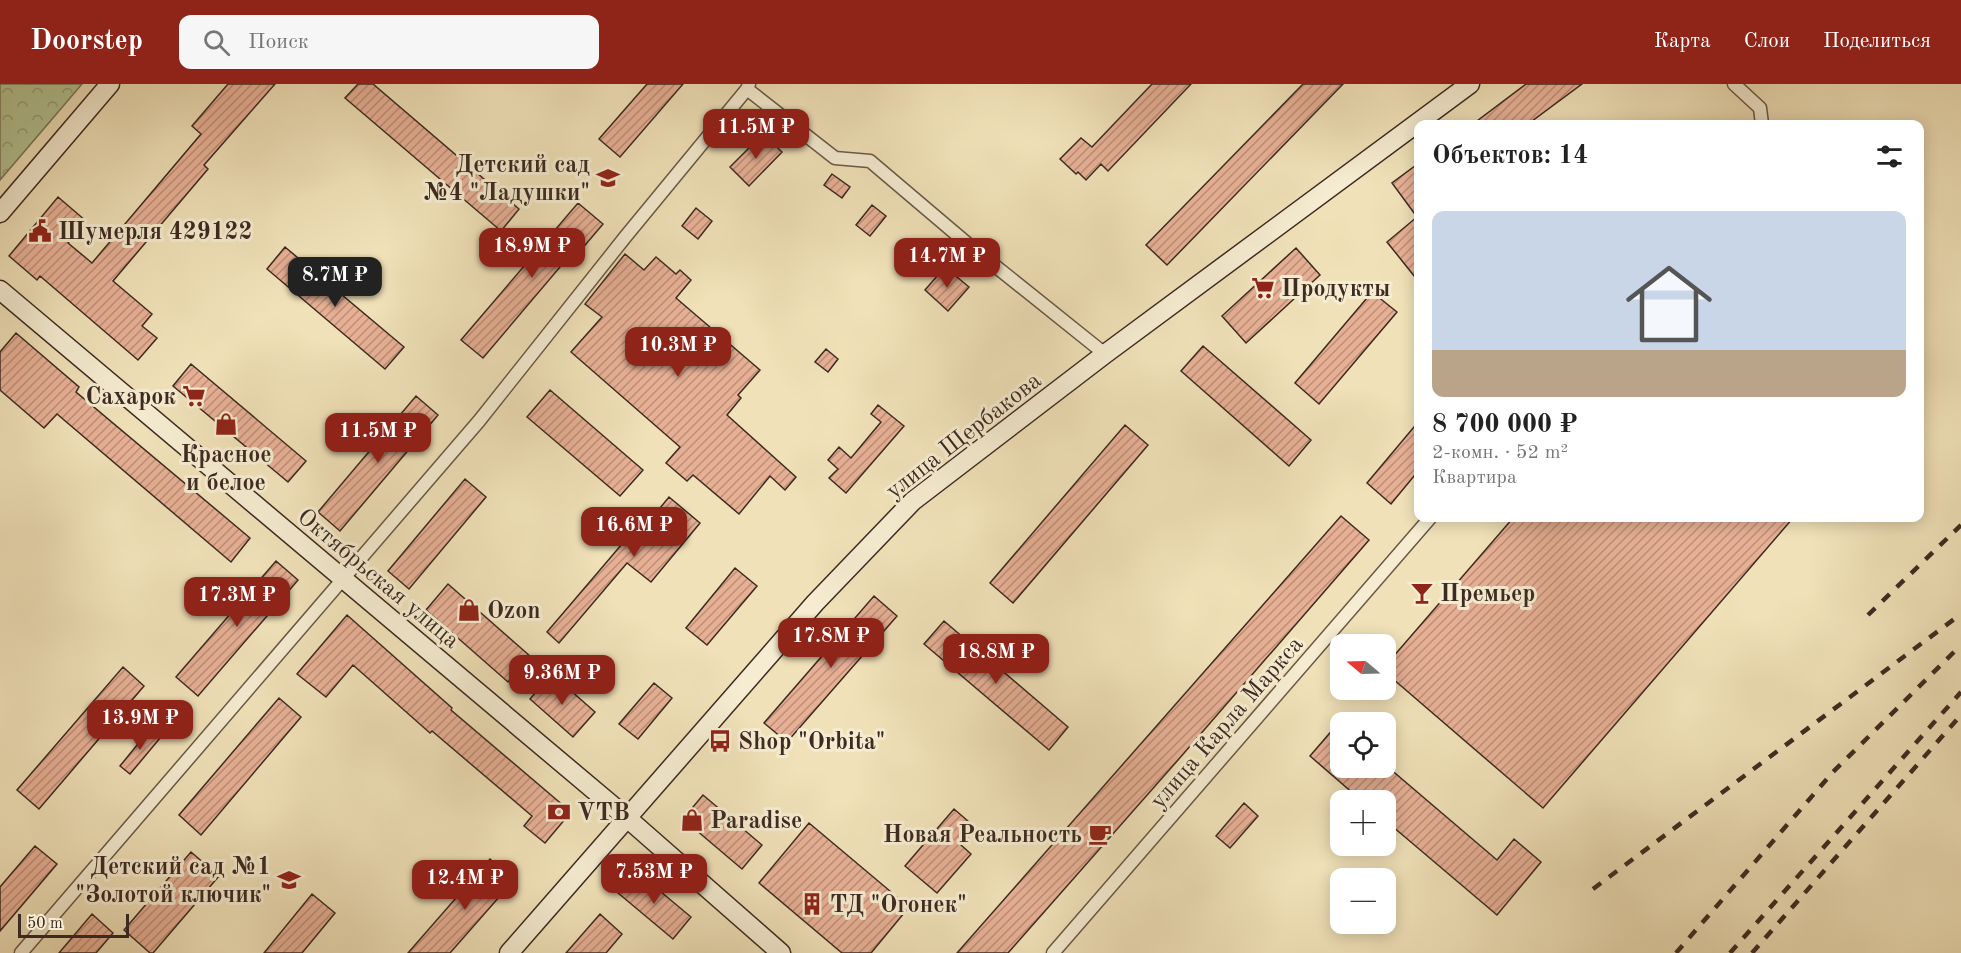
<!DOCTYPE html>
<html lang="ru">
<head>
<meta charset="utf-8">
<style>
  :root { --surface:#fff; --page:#f6f6f6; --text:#222; --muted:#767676; --accent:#8f2418 }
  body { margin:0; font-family:"Old Standard TT",serif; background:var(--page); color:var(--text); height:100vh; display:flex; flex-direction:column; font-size:22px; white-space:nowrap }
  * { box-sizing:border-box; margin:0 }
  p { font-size:20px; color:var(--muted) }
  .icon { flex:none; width:33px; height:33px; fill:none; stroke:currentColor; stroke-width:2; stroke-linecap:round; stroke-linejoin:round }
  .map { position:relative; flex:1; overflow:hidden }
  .panel { position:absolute; left:1414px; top:36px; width:510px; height:402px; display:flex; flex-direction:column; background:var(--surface); border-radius:12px; box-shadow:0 3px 15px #0003 }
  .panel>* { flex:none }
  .needle { width:39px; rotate:289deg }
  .tools { position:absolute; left:1330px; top:550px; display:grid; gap:12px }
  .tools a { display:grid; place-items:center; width:66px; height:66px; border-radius:12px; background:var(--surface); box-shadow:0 3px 15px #0003; font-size:30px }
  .scale { position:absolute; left:18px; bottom:15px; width:111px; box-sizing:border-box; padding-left:6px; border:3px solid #3d2a21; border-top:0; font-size:16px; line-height:21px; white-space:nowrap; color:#3d2a21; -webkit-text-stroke:4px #f5ecd1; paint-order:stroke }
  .price { position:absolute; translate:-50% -51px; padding:0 14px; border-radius:12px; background:var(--accent); color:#fff; font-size:20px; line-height:39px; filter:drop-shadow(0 2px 3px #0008) }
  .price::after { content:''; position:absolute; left:50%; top:36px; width:18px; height:14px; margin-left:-9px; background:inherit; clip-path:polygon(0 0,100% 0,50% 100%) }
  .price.selected { background:#222; color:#fff }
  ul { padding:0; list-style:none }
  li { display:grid; align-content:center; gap:12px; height:318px; padding:0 18px }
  li span { display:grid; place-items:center; height:186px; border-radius:12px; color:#555 }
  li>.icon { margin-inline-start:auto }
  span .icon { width:108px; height:108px; fill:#fffc; stroke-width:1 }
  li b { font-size:26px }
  h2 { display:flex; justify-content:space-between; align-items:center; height:72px; padding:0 18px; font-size:26px }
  header { display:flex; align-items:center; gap:36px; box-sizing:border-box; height:84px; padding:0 30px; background:var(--accent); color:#fff }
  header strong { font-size:28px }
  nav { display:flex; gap:33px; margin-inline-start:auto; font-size:21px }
  .search { width:420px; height:54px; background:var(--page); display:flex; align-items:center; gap:15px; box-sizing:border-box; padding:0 21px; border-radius:12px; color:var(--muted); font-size:22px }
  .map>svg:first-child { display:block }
  .forest { fill:url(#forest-crowns); stroke:#78775a; stroke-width:1.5 }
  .building { fill:url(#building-hatch); stroke:#3d2a21; stroke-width:1.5 }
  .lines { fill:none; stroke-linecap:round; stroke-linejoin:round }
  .street-casing { stroke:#6a5847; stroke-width:15 }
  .secondary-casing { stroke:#3d2a21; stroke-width:21 }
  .street { stroke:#f5ecd1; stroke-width:12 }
  .secondary { stroke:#f5ecd1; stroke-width:18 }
  .rail { stroke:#3d2a21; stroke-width:4.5; stroke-dasharray:10 10; stroke-linecap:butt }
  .labels { text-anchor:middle; stroke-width:6; stroke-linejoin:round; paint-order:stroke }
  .poi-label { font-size:24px; font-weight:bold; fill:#3d2a21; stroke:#f5ecd1; text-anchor:start }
  .street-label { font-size:24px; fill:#3d2a21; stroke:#f5ecd1 }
</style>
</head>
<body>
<header>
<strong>Doorstep</strong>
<div class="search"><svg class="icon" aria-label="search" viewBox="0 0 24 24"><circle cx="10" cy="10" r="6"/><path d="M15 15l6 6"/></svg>Поиск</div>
<nav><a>Карта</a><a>Слои</a><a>Поделиться</a></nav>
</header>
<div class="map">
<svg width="1961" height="869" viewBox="0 0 1961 869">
  <defs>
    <pattern id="forest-crowns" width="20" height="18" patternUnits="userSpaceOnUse" patternTransform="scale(1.5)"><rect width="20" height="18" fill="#b4c493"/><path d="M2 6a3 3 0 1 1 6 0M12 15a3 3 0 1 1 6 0" fill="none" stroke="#949f78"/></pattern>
    <pattern id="building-hatch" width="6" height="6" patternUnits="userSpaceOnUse" patternTransform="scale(1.5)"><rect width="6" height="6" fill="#e7b095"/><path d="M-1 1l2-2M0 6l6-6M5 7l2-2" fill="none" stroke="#bc8f79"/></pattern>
  </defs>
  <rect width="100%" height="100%" fill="#f0e1b8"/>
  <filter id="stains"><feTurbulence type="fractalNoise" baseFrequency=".00333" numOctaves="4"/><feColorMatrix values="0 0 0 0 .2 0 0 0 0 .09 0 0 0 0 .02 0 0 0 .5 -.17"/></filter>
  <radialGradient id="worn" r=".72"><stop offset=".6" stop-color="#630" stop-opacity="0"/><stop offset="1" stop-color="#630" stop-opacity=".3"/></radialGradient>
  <path class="forest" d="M0,0H82L0,96Z"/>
  <path class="building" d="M228,0H275L204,81L208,85L113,197L152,230L142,242L157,254L138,276L40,192L37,196L9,172L58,113L86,137L68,159L92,179L201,50L192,42Z
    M358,0H373L519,125L501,147L345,14Z
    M647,0H683L620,73L599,55Z
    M1152,0H1191L1108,87L1101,80L1086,96L1078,88L1076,90L1060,75L1081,54L1092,63Z
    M1303,0H1343L1167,181L1146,161Z
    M1526,0H1582L1528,40H1473Z
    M763,50L782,68L749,102L730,83Z
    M1419,79V198L1387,158L1417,133L1392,99Z
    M832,90L850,103L842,114L824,101Z
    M578,119L603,140L575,173L571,170L483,274L461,256Z
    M872,121L886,132L870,152L856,141Z
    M696,124L712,137L698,155L682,142Z
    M285,163L404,263L385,285L267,185Z
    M1296,164L1320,191L1246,259L1222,232Z
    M625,170L644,186L656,173L676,190L680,186L691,196L676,214L760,286L738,311L741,314L727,331L796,393L785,406L770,392L739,430L693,391L687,397L666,379L680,363L571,268L602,233L585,220Z
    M945,183L969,203L948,227L925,206Z
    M1372,208L1397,228L1319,320L1295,299Z
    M16,249L79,303L76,308L250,454L231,478L57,330L44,344L0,306V268Z
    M1203,262L1311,356L1289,382L1181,287Z
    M826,265L838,275L828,288L815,278Z
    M191,280L306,377L288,398L173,302Z
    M550,306L643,386L620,412L527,333Z
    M416,312L438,331L340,447L318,428Z
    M878,321L904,342L846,409L829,394L838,385L828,376L839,363L851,374L881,338L871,330Z
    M1419,337V386L1391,420L1367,399Z
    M1125,341L1148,361L1013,519L990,499Z
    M465,395L486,413L409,505L388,487Z
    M669,413L700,439L651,498L627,479L559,559L547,548L651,426L655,430Z
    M1341,432L1369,456L1178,676L1008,869H957Z
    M1513,434H1793L1543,724L1386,589V581Z
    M276,477L298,496L198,612L176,593Z
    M735,484L757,502L707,561L686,544Z
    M448,500L530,572L508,598L426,526Z
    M874,512L897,532L787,658L764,639Z
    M347,531L452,624L451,626L571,728L545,759L524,742L532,732L432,647L430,649L353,581L326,613L297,590Z
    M944,537L1068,643L1049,666L924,560Z
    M123,583L144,602L39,725L17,706Z
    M552,590L595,628L573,653L530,615Z
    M654,599L672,614L638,655L619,640Z
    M279,614L301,633L201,751L179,731Z
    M1341,636V684H1389L1497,776L1514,755L1541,778L1497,831L1386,737V717H1362L1310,672Z
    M150,645L161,653L130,690L120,682Z
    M703,711L762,761L742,785L683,735Z
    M1244,719L1258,732L1230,764L1216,752Z
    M954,725L976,744L961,761L971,770L937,809L905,782Z
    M809,739L909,823L871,869H842L759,799Z
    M35,762L57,780L0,847V803Z
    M191,768L219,792L153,869H150L124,846Z
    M490,775L514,796L450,869H408Z
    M636,787L691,833L673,855L618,809Z
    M312,810L335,829L302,869H264Z
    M92,830L113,849L96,869H59Z
    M600,830L622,850L606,869H566Z"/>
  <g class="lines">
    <g class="street-casing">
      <path id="street" d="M749,0L747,5L835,74L870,77L969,161L1105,270
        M1734,0L1760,24L1762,40
        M21,869L479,337L626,152L747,5
        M1053,869L1430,434"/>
    </g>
    <g class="secondary-casing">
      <path id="secondary" d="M0,129L110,0
        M0,206L626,733L781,869
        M509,869L815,519L913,417L1105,270L1470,0"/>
    </g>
    <use href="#street" class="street"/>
    <use href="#secondary" class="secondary"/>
    <path class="rail" d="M1868,531L1961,441
      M1593,805L1961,530
      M1676,869L1833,688L1961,561
      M1730,869L1961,608
      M1752,869L1961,631"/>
  </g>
  <defs>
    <g id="school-bare" transform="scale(1.8)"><path d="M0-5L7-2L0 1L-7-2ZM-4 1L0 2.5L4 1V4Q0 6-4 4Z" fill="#8f2418" stroke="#f5ecd1" stroke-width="2.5" paint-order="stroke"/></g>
    <g id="civic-bare" transform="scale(1.8)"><path d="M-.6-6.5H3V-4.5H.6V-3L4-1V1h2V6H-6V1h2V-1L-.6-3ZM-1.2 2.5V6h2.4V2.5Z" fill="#8f2418" stroke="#f5ecd1" stroke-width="2.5" paint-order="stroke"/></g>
    <g id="supermarket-bare" transform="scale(1.8)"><path d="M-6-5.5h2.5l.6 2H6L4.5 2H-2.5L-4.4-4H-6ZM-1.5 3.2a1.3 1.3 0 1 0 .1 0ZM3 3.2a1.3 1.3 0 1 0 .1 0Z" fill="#8f2418" stroke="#f5ecd1" stroke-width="2.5" paint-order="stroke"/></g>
    <g id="shop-bare" transform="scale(1.8)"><path d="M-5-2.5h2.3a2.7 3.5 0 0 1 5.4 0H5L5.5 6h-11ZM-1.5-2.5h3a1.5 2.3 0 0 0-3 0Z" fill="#8f2418" stroke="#f5ecd1" stroke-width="2.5" paint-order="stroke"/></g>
    <g id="bar-bare" transform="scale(1.8)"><path d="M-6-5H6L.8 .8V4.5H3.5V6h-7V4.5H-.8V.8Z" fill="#8f2418" stroke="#f5ecd1" stroke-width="2.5" paint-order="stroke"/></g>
    <g id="bus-bare" transform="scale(1.8)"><path d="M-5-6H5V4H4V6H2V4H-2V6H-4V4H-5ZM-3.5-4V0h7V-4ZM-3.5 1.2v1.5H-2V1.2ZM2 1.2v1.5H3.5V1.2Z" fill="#8f2418" stroke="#f5ecd1" stroke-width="2.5" paint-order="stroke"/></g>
    <g id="bank-bare" transform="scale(1.8)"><path d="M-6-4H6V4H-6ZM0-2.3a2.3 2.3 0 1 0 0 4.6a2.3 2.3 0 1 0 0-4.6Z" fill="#8f2418" stroke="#f5ecd1" stroke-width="2.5" paint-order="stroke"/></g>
    <g id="cafe-bare" transform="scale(1.8)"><path d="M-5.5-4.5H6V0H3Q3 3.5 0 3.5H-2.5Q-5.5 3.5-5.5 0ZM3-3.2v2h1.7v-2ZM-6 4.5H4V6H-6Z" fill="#8f2418" stroke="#f5ecd1" stroke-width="2.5" paint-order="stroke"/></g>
    <g id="building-bare" transform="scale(1.8)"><path d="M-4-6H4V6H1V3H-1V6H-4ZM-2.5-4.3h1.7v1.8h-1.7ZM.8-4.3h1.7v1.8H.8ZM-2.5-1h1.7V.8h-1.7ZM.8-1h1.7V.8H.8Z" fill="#8f2418" stroke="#f5ecd1" stroke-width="2.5" paint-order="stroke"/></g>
  </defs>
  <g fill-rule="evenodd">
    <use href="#school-bare" x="608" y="94"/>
    <use href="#civic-bare" x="40" y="147"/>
    <use href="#supermarket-bare" x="1263" y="204"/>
    <use href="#supermarket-bare" x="194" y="312"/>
    <use href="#shop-bare" x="226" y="340"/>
    <use href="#bar-bare" x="1422" y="509"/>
    <use href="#shop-bare" x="469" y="526"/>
    <use href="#bus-bare" x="720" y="657"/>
    <use href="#bank-bare" x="559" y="728"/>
    <use href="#shop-bare" x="692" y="736"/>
    <use href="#cafe-bare" x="1100" y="750"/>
    <use href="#school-bare" x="289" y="796"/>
    <use href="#building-bare" x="812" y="820"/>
  </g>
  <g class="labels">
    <g class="poi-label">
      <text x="590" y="88" text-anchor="end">Детский сад<tspan x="590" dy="28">№4 "Ладушки"</tspan></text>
      <text x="58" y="155">Шумерля 429122</text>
      <text x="1281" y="212">Продукты</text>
      <text x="176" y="320" text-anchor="end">Сахарок</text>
      <text x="226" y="378" text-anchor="middle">Красное<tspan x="226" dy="28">и белое</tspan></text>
      <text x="1440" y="517">Премьер</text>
      <text x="487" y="534">Ozon</text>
      <text x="738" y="665">Shop "Orbita"</text>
      <text x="577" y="736">VTB</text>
      <text x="710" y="744">Paradise</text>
      <text x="1082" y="758" text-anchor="end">Новая Реальность</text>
      <text x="271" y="790" text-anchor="end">Детский сад №1<tspan x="271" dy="28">"Золотой ключик"</tspan></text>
      <text x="830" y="828">ТД "Огонек"</text>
    </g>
    <g class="street-label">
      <text transform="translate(963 351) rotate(-38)" y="8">улица Щербакова</text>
      <text transform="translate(379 494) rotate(40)" y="8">Октябрьская улица</text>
      <text transform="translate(1226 638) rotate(-49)" y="8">улица Карла Маркса</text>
    </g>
  </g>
  <rect width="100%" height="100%" filter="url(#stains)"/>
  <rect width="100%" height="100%" fill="url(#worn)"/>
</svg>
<div class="tools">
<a><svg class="needle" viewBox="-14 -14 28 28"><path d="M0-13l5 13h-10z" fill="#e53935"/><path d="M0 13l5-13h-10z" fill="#767676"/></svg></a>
<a><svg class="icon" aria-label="locate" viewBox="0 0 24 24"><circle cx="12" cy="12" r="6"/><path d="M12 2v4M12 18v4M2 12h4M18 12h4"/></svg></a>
<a>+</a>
<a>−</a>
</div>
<div class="scale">50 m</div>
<b class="price" style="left:756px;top:76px">11.5M ₽</b>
<b class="price" style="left:532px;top:195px">18.9M ₽</b>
<b class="price" style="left:947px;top:205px">14.7M ₽</b>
<b class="price selected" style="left:335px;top:224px">8.7M ₽</b>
<b class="price" style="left:678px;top:294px">10.3M ₽</b>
<b class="price" style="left:378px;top:380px">11.5M ₽</b>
<b class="price" style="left:634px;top:474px">16.6M ₽</b>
<b class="price" style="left:237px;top:544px">17.3M ₽</b>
<b class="price" style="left:831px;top:585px">17.8M ₽</b>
<b class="price" style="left:996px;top:601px">18.8M ₽</b>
<b class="price" style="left:562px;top:622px">9.36M ₽</b>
<b class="price" style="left:140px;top:667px">13.9M ₽</b>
<b class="price" style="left:654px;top:821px">7.53M ₽</b>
<b class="price" style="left:465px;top:827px">12.4M ₽</b>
<section class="panel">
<h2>Объектов: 14<svg class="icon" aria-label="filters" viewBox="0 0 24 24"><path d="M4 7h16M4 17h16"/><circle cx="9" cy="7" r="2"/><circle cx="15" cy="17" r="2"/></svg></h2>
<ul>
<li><span style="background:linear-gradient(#c9d6e8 75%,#b9a48a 0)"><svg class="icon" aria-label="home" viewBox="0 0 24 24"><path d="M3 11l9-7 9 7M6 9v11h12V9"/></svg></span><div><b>8 700 000 ₽</b><p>2-комн. · 52 m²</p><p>Квартира</p></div></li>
</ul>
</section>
</div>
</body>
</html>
